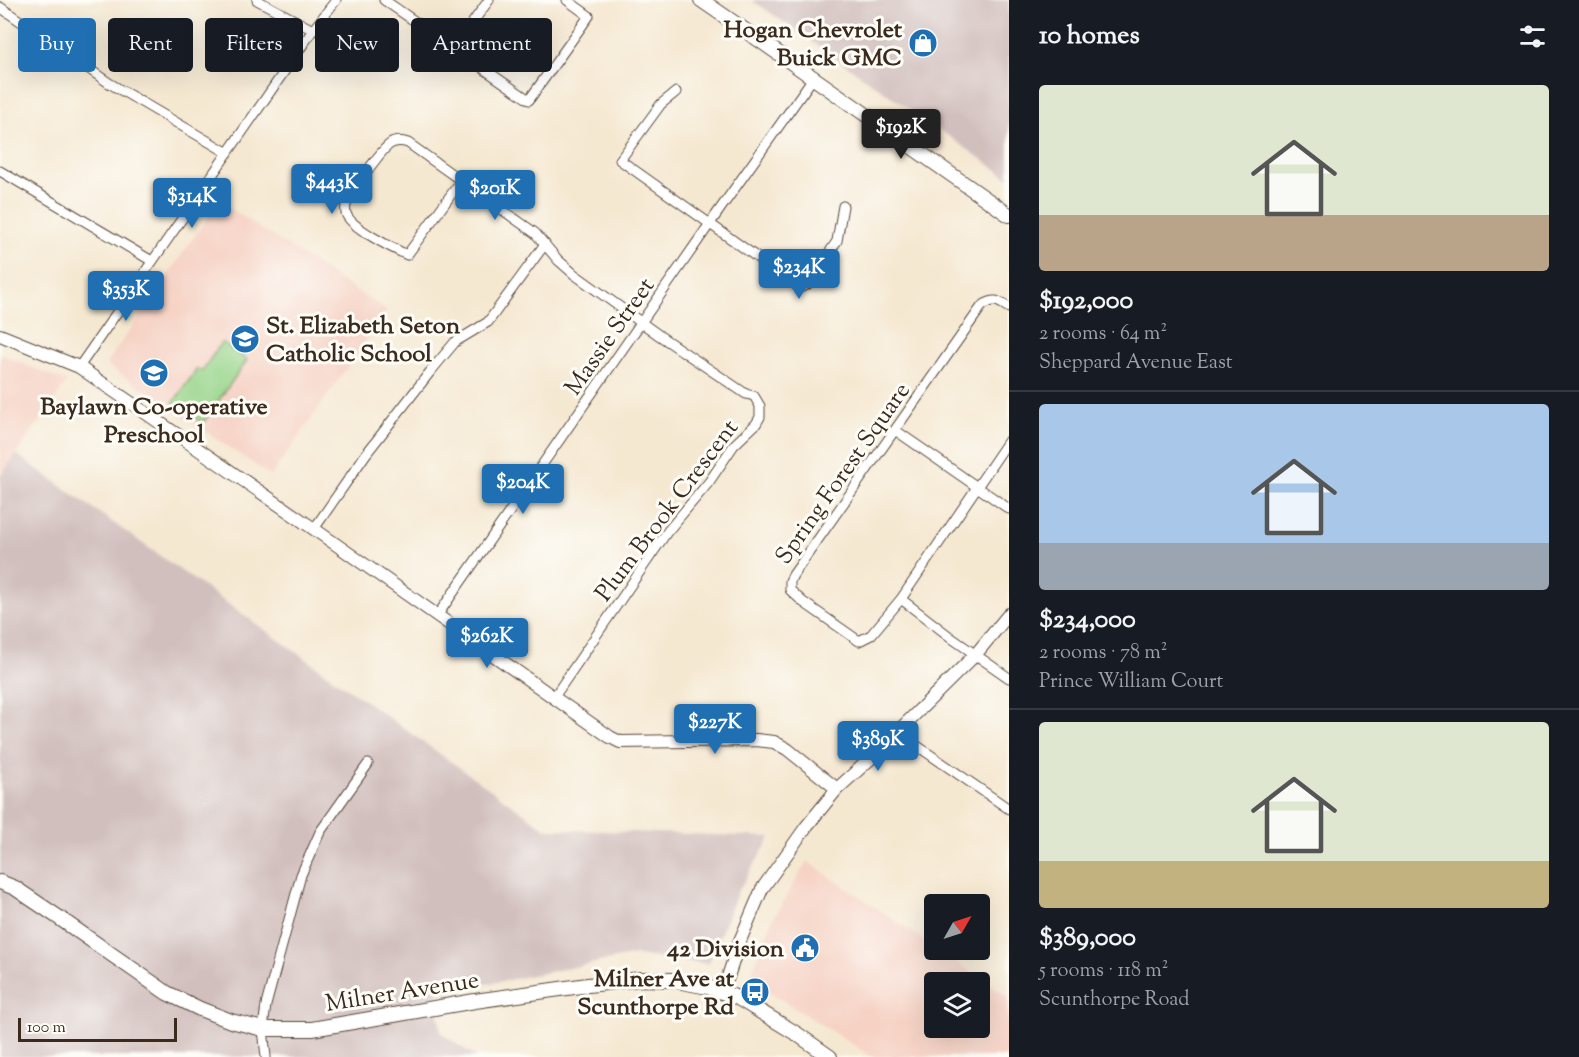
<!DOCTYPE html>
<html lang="en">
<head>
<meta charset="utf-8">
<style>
  :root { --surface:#171b24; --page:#242831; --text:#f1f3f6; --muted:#9ea1a6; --line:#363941; --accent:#1f6fb2 }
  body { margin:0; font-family:"Sorts Mill Goudy",serif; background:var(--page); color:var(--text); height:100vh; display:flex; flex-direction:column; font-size:22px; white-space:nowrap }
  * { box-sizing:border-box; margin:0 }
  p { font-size:20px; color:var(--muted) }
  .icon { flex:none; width:33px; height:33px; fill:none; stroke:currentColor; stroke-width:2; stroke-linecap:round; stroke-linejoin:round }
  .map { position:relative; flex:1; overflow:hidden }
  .side { display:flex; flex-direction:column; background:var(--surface); width:570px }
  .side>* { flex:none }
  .guide { position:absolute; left:18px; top:18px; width:570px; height:54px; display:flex; gap:12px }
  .needle { width:39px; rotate:51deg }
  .buttons { position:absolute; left:924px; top:894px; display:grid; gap:12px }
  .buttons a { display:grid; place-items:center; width:66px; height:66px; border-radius:6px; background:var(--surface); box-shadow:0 6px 24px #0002; font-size:30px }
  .scale { position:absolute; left:18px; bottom:15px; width:159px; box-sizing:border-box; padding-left:6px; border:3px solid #3b2a1e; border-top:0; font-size:16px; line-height:21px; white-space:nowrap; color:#3b2a1e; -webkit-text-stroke:4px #fdfcf7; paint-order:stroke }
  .price { position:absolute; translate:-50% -51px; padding:0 14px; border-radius:6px; background:var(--accent); color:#fff; font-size:20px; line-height:39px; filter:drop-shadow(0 2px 3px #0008) }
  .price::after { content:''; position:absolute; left:50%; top:36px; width:18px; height:14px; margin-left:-9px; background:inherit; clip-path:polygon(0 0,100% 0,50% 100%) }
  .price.current { background:#222; color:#fff }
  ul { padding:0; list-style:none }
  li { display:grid; align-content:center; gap:12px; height:318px; padding:0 30px }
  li+li { border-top:2px solid var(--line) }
  li span { display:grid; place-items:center; height:186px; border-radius:6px; color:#555 }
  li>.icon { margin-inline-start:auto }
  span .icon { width:108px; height:108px; fill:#fffc; stroke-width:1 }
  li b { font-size:26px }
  h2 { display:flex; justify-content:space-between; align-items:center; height:72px; padding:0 30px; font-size:26px }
  .chip { padding:0 21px; border-radius:6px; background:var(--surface); box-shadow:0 6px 24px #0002; font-size:21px; line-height:54px }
  .chip.current { background:var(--accent); color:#fff }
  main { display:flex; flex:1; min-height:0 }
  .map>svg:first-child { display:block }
  .built { fill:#f6d2c4; fill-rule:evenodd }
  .industrial { fill:#d1bfbe }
  .green { fill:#97d489; stroke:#697f54; stroke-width:1.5 }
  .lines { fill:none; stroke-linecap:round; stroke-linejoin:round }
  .minor-casing { stroke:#574639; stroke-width:11 }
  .tertiary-casing { stroke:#574639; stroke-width:14 }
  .secondary-casing { stroke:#574639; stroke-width:16 }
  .minor { stroke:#fff; stroke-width:9 }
  .tertiary { stroke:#fff; stroke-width:12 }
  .secondary { stroke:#fff; stroke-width:14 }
  .labels { text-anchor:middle; stroke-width:6; stroke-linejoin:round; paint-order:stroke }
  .poi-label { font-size:24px; font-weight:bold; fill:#3b2a1e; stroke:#fdfcf7; text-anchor:end }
  .street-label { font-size:24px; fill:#3b2a1e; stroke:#fdfcf7 }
</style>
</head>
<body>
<main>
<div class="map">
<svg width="1009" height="1057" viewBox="0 0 1009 1057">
  <rect width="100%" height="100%" fill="#fdfcf7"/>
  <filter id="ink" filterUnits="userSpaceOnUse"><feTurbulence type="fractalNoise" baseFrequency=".0167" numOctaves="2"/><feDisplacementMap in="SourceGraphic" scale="12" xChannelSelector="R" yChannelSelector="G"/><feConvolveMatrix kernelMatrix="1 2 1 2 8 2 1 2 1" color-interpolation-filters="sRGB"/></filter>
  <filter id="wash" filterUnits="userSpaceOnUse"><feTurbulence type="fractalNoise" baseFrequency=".008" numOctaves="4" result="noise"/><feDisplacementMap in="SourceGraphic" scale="24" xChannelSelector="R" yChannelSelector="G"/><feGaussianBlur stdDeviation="1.35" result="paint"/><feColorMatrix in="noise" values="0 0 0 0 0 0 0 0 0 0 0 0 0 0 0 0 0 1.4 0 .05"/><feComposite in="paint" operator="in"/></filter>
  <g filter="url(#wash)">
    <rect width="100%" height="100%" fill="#f5e8d1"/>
    <path class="built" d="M219,201L387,311L271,476L106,364Z
      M0,354L67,382L0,477Z
      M807,861L934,947V950H938L1009,997V1057H872L749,979L773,919ZM980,982V1028H934V982Z"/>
    <path class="industrial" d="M752,0H1009V178Z
      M16,454L546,829L771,837L737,893L708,964L635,955L436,994L441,1033L476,1057H0V477Z"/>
    <path class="green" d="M222,342L247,360L203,423L173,403L197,369L202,371Z"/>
  </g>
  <g filter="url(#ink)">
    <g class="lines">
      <g class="minor-casing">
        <path id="minor" d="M257,0L313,30
          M384,0L529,100L589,16L567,0
          M0,7L109,83L228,153
          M454,48L489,0
          M676,92L661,104L620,160L796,285L803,287L808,284L837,241L843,206
          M0,171L152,261
          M461,181L407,255C394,249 349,227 346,213C345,209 346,203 348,200C354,189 381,150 390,144C396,140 402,141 408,143L535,233L558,260L574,274L660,336L746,394L754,396L760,406V417L756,424L734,445L709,482L667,532L554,697
          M1009,308C997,300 994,298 982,306L793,575L790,581V590L803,602L859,641L871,635L901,599L1009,440
          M79,367L313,30L336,0
          M895,430L1009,509
          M314,529L366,454L430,372L455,342L488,322L545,244
          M901,599L953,639L1009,678
          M437,616L718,212L813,78
          M897,732L1009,809
          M266,1057L263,1029L266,1005L301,875L320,832L368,764"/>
      </g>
      <g class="tertiary-casing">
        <path id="tertiary" d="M0,335L79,367L314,529L610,737L620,742L756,740L774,742L787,749L837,789
          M723,992L739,943L762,889L806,827L837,789L870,759L976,654L1009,614"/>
      </g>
      <g class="secondary-casing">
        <path id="secondary" d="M701,0L765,44L1009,215
          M0,882L15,888L55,915L167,993L200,1009L231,1021L263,1029H312L475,1001L588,985L641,979L671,980L708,987L738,998L797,1034L830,1057"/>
      </g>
      <use href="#minor" class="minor"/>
      <use href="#tertiary" class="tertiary"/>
      <use href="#secondary" class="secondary"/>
    </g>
  </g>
  <defs>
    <g id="shop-disc" transform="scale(1.5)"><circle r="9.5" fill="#1f6fb2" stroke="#fdfcf7"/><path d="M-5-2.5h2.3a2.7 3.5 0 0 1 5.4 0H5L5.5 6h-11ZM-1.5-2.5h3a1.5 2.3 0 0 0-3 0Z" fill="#fff"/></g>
    <g id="school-disc" transform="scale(1.5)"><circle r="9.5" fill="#1f6fb2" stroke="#fdfcf7"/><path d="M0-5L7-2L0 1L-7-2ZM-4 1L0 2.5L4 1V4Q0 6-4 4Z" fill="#fff"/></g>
    <g id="civic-disc" transform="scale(1.5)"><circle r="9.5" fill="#1f6fb2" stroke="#fdfcf7"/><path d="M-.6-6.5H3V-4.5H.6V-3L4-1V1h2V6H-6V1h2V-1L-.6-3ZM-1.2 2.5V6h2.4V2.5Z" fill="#fff"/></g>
    <g id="bus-disc" transform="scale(1.5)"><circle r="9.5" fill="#1f6fb2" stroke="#fdfcf7"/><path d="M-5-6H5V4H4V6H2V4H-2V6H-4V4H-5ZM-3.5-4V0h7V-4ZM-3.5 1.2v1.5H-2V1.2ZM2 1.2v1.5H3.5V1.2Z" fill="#fff"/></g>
  </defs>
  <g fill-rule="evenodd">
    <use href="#shop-disc" x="923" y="43"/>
    <use href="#school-disc" x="245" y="339"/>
    <use href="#school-disc" x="154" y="373"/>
    <use href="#civic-disc" x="805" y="948"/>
    <use href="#bus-disc" x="755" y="992"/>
  </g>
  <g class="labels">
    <g class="poi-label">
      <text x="902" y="37">Hogan Chevrolet<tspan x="902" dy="28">Buick GMC</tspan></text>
      <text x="266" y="333" text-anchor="start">St. Elizabeth Seton<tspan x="266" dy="28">Catholic School</tspan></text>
      <text x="154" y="414" text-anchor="middle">Baylawn Co-operative<tspan x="154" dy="28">Preschool</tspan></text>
      <text x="784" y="956">42 Division</text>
      <text x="734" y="986">Milner Ave at<tspan x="734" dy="28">Scunthorpe Rd</tspan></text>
    </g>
    <g class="street-label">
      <text transform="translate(609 336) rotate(-55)" y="8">Massie Street</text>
      <text transform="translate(842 473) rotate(-55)" y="8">Spring Forest Square</text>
      <text transform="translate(666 510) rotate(-53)" y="8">Plum Brook Crescent</text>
      <text transform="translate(402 991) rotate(-9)" y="8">Milner Avenue</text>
    </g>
  </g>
</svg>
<div class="buttons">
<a><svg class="needle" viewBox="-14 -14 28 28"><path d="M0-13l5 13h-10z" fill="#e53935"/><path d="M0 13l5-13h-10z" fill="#9ea1a6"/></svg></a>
<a><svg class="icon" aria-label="layers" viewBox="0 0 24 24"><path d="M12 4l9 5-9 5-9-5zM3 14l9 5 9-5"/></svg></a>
</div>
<div class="scale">100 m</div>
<b class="price current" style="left:901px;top:160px">$192K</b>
<b class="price" style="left:332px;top:215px">$443K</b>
<b class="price" style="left:495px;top:221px">$201K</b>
<b class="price" style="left:192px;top:229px">$314K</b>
<b class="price" style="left:799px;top:300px">$234K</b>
<b class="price" style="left:126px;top:322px">$353K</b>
<b class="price" style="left:523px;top:515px">$204K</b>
<b class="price" style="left:487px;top:669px">$262K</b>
<b class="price" style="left:715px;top:755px">$227K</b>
<b class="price" style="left:878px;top:772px">$389K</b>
<div class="guide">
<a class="chip current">Buy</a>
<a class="chip">Rent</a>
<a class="chip">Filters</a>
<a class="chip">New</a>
<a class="chip">Apartment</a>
</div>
</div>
<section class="side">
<h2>10 homes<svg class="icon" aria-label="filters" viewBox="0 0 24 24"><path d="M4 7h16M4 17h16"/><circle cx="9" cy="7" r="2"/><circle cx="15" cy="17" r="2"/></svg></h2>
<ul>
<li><span style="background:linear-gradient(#dfe7d0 70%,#b9a48a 0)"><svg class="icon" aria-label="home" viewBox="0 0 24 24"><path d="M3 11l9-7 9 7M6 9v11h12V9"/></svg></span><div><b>$192,000</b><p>2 rooms · 64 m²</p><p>Sheppard Avenue East</p></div></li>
<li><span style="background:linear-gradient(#a9c7e8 75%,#9aa5b1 0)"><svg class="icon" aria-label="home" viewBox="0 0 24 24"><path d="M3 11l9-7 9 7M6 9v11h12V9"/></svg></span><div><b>$234,000</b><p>2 rooms · 78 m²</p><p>Prince William Court</p></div></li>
<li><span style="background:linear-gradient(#dfe7d0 75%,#c2b280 0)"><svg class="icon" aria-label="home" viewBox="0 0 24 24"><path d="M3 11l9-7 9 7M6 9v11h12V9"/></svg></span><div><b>$389,000</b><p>5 rooms · 118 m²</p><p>Scunthorpe Road</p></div></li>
</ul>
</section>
</main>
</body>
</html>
